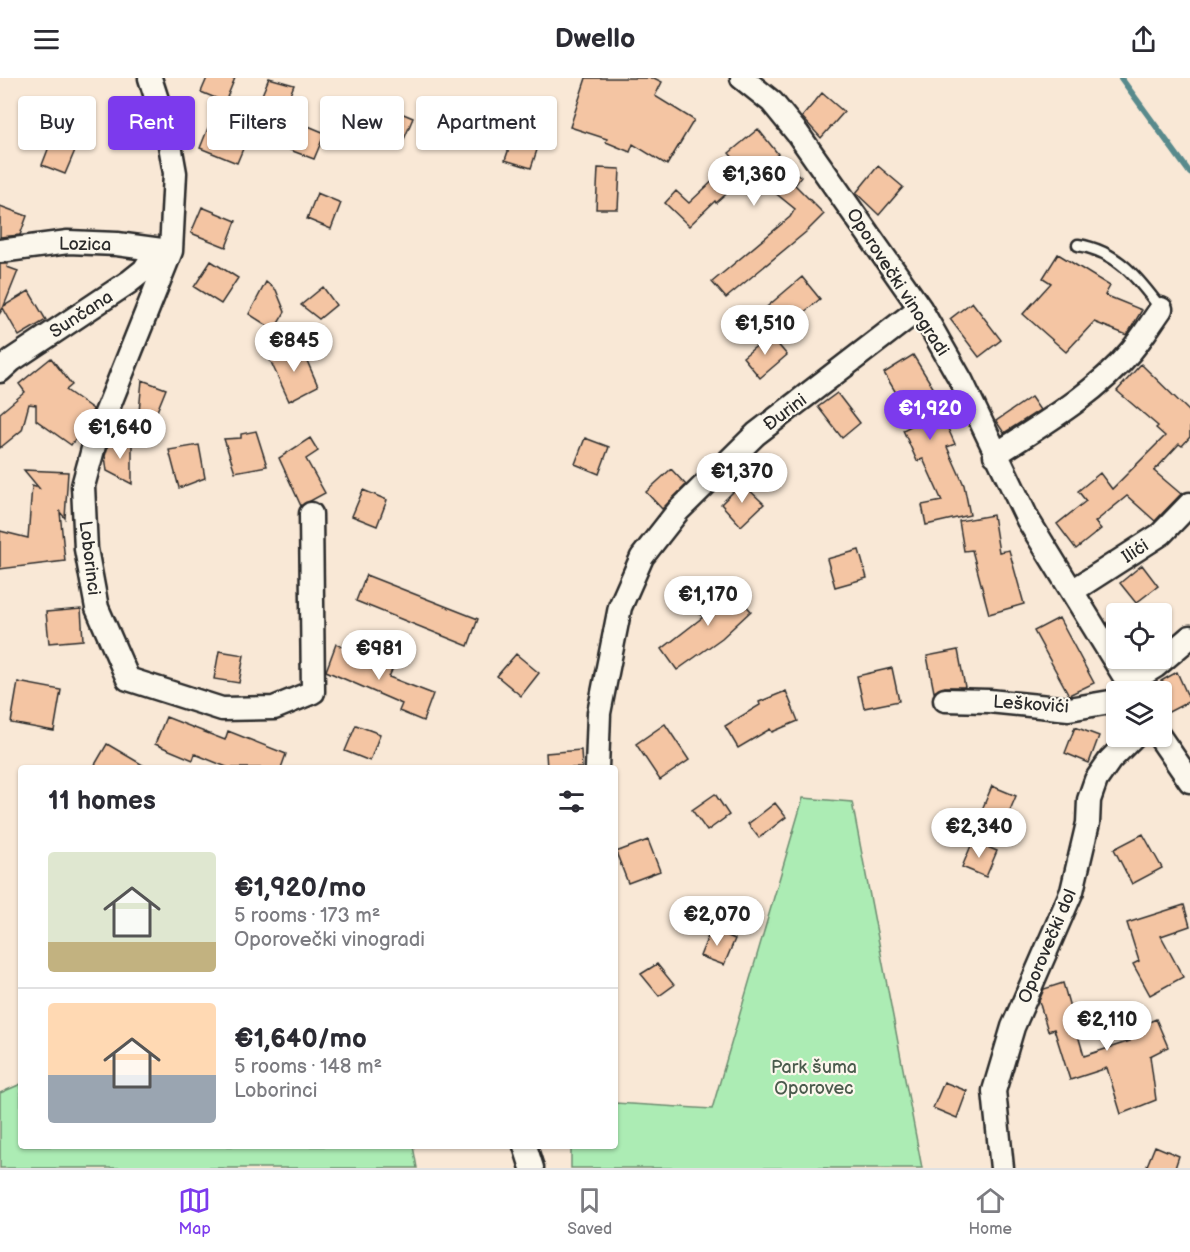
<!DOCTYPE html>
<html lang="en">
<head>
<meta charset="utf-8">
<style>
  :root { --surface:#fff; --page:#f7f7f7; --text:#2b2b33; --muted:#7c7c81; --line:#e1e1e2; --accent:#7c3aed }
  body { margin:0; font-family:"Balsamiq Sans",sans-serif; background:var(--page); color:var(--text); height:100vh; display:flex; flex-direction:column; font-size:22px; white-space:nowrap }
  * { box-sizing:border-box; margin:0 }
  p { font-size:20px; color:var(--muted) }
  .icon { flex:none; width:33px; height:33px; fill:none; stroke:currentColor; stroke-width:2; stroke-linecap:round; stroke-linejoin:round }
  .map { position:relative; flex:1; overflow:hidden }
  .sheet { position:absolute; left:18px; top:687px; width:600px; height:384px; display:flex; flex-direction:column; background:var(--surface); border-radius:6px; box-shadow:0 2px 4px #0004 }
  .sheet>* { flex:none }
  .top-card { position:absolute; left:18px; top:18px; width:600px; height:54px; display:flex; gap:12px }
  .buttons { position:absolute; left:1106px; top:525px; display:grid; gap:12px }
  .buttons a { display:grid; place-items:center; width:66px; height:66px; border-radius:6px; background:var(--surface); box-shadow:0 2px 4px #0004; font-size:30px }
  .price { position:absolute; translate:-50% -51px; padding:0 14px; border-radius:21px; background:#fff; color:#222; font-size:20px; line-height:39px; filter:drop-shadow(0 2px 3px #0008) }
  .price::after { content:''; position:absolute; left:50%; top:36px; width:18px; height:14px; margin-left:-9px; background:inherit; clip-path:polygon(0 0,100% 0,50% 100%) }
  .price.active { background:var(--accent); color:#fff }
  ul { padding:0; list-style:none }
  li { display:flex; align-items:center; gap:18px; height:150px; padding:0 30px }
  li+li { border-top:2px solid var(--line) }
  li span { display:grid; place-items:center; flex:none; width:168px; height:120px; border-radius:6px; color:#555 }
  li>.icon { margin-inline-start:auto }
  span .icon { width:72px; height:72px; fill:#fffc; stroke-width:1 }
  li b { font-size:26px }
  h2 { display:flex; justify-content:space-between; align-items:center; height:72px; padding:0 30px; font-size:26px }
  .chip { padding:0 21px; border-radius:6px; background:var(--surface); box-shadow:0 2px 4px #0004; font-size:21px; line-height:54px }
  .chip.active { background:var(--accent); color:#fff }
  header { display:flex; justify-content:space-between; align-items:center; height:78px; padding:0 30px; background:var(--surface); font-size:27px; font-weight:700 }
  .tab-bar { display:flex; justify-content:space-around; align-items:center; height:84px; border-top:2px solid var(--line); background:var(--surface); font-size:16px; color:var(--muted) }
  .tab-bar a { display:grid; justify-items:center; gap:3px }
  .tab-bar .active { color:var(--accent) }
  .map>svg:first-child { display:block }
  .green { fill:#acecb4; stroke:#6c8c70; stroke-width:1.5 }
  .lines { fill:none; stroke-linecap:round; stroke-linejoin:round }
  .stream { stroke:#598a8c; stroke-width:6 }
  .building { fill:#f4c5a3; stroke:#2b2b2b; stroke-width:1.5 }
  .lane-casing { stroke:#2b2b2b; stroke-width:15 }
  .street-casing { stroke:#2b2b2b; stroke-width:27 }
  .lane { stroke:#fbf7ec; stroke-width:10 }
  .street { stroke:#fbf7ec; stroke-width:22 }
  .labels { text-anchor:middle; stroke-width:4.5; stroke-linejoin:round; paint-order:stroke }
  .street-label { font-size:18px; fill:#2b2b2b; stroke:#fbf7ec }
  .park-label { font-size:18px; fill:#4b5b4d; stroke:#fbf7ec }
</style>
</head>
<body>
<header><svg class="icon" aria-label="menu" viewBox="0 0 24 24"><path d="M4 6h16M4 12h16M4 18h16"/></svg>Dwello<svg class="icon" aria-label="share" viewBox="0 0 24 24"><path d="M12 15V3M7 8l5-5 5 5M5 13v7h14v-7"/></svg></header>
<div class="map">
<svg width="1190" height="1090" viewBox="0 0 1190 1090">
  <rect width="100%" height="100%" fill="#f9e8d6"/>
  <filter id="ink" filterUnits="userSpaceOnUse"><feTurbulence type="fractalNoise" baseFrequency=".0167" numOctaves="2"/><feDisplacementMap in="SourceGraphic" scale="12" xChannelSelector="R" yChannelSelector="G"/><feConvolveMatrix kernelMatrix="1 2 1 2 8 2 1 2 1" color-interpolation-filters="sRGB"/></filter>
  <g filter="url(#ink)">
    <path class="green" d="M803,720L852,724L922,1090H571V1068H615V1025L712,1031Z
      M21,1006V1068H413L417,1090H0V1015Z"/>
    <g class="lines">
      <path class="stream" d="M1121,0L1190,95"/>
    </g>
    <path class="building" d="M207,0H235L225,24L201,14Z
      M269,0L294,7L283,34L259,24Z
      M586,0H654L662,4L655,18L694,42L667,87L633,66L630,74L606,64L607,61L570,49Z
      M822,15L844,34L821,60L802,39Z
      M389,30L413,40L402,66L378,56Z
      M523,30L548,39L531,90L505,82Z
      M301,45L325,55L314,81L290,72Z
      M208,50L245,66L237,85L200,70Z
      M758,51L778,76L775,79L801,99L795,107L824,136L806,154L726,220L712,204L790,139L795,131L753,97L750,100L748,97L716,125L715,123L689,148L665,125L676,113L689,125L735,82L729,75Z
      M52,61L76,70L65,96L42,87Z
      M878,88L903,109L879,137L856,115Z
      M598,90L620,91L618,131H596Z
      M317,115L341,125L331,151L307,141Z
      M0,128L27,138L20,157L0,159Z
      M202,129L236,143L226,169L191,155Z
      M1058,176L1110,208L1105,217L1142,232L1127,257L1094,244L1066,274L1023,236L1051,205L1043,200Z
      M211,183L238,200L221,226L194,209Z
      M0,186H8L7,189L18,193L4,228L29,213L46,242L19,258L3,230L0,235Z
      M802,199L820,221L780,254L762,233Z
      M266,204L276,212L285,234L274,252L249,236Z
      M323,209L336,227L319,241L301,227Z
      M972,224L1001,262L979,279L950,241Z
      M770,257L787,277L760,300L743,279Z
      M301,269L318,308L289,323L270,282Z
      M913,277L934,311L931,313L955,366L947,369L964,407L970,437L926,447L922,427L942,423L923,381L917,383L903,352L915,346L884,295Z
      M51,280L72,307L66,312L93,331L89,342L71,367L36,342V327L29,326L22,352L0,370V335L25,314L19,306Z
      M1141,286L1190,334V359L1182,368L1179,366L1154,393L1181,416L1155,443L1127,418L1095,444L1101,451L1076,471L1057,446L1086,423L1078,413L1100,395L1112,411L1165,358L1156,350L1158,348L1117,313Z
      M142,302L166,311L155,338L139,334Z
      M837,315L860,345L842,360L818,329Z
      M1031,319L1040,332L1004,355L996,343Z
      M256,353L267,388L235,394L224,361L241,360V356Z
      M310,360L318,373L306,381L325,415L301,428L279,380Z
      M585,360L609,369L599,396L575,386Z
      M132,364V406L107,393L105,378L109,365Z
      M199,367L205,400L179,410L169,372Z
      M671,391L686,407L662,431L646,414Z
      M24,392L68,394L65,440L60,434L65,483L0,491V453L28,460L32,408L39,410Z
      M742,405L764,426L741,448L721,426Z
      M363,412L387,422L377,448L352,438Z
      M993,437L999,474L1009,472L1024,526L989,536L972,472L964,473L959,443Z
      M859,472L867,500L835,509L827,481Z
      M1142,487L1158,508L1136,525L1120,505Z
      M366,497L478,541L468,568L356,523Z
      M726,506L751,533L722,560L677,592L662,571L703,539L696,532Z
      M81,531L83,562L49,565L46,534Z
      M1059,540L1094,605L1069,617L1034,553Z
      M336,566L392,592L389,599L433,616L423,643L399,633L402,626L326,593Z
      M958,572L965,609H945L934,614L927,578Z
      M219,573L244,577L239,605L214,601Z
      M516,576L539,595L521,618L497,598Z
      M892,590L899,623L864,630L857,598Z
      M1177,594L1190,623L1161,638V603Z
      M18,604L61,612L54,653L11,645Z
      M786,613L798,643L772,654L770,651L738,670L725,648L760,627L759,624Z
      M166,639L225,662L228,653L286,676L281,690H229L195,676L193,682L155,666Z
      M665,646L689,682L660,702L636,666Z
      M356,647L380,656L370,683L345,673Z
      M1075,649L1099,658L1089,685L1065,675Z
      M107,666L148,690H93Z
      M581,672L582,690H547L546,675Z
      M992,708L1016,718L1005,744L981,734Z
      M715,716L729,737L707,753L692,732Z
      M775,725L786,739L759,760L748,746Z
      M1143,756L1162,790L1132,806L1114,771Z
      M648,762L660,793L628,805L616,774Z
      M973,763L997,773L986,799L962,789Z
      M1184,827L1190,848L1161,858L1183,899L1150,917L1133,886L1139,883L1127,845Z
      M711,851L735,861L724,887L700,878Z
      M657,886L674,907L659,918L641,896Z
      M1063,905L1084,978L1130,963L1126,954L1156,941L1168,969L1150,978L1156,1022L1121,1036L1107,990L1070,1002L1054,951L1048,953L1039,923L1044,911Z
      M944,1004L967,1013L957,1040L933,1030Z
      M1155,1068L1179,1078L1175,1090H1146Z"/>
    <g class="lines">
      <g class="lane-casing">
        <path id="lane" d="M1078,167C1117,173 1138,200 1161,231"/>
      </g>
      <g class="street-casing">
        <path id="street" d="M150,0L168,56L175,95L171,173L96,360L83,408L86,471L97,530L128,601L222,631L274,630L313,614L311,436
          M742,0L772,24L798,56L920,230L962,304L1028,442L1134,614
          M0,173L68,164L117,166L169,173
          M0,293L12,282L129,204L144,192L156,173
          M995,377C1043,346 1094,317 1131,273C1142,260 1151,245 1161,231
          M1074,512L1161,456L1190,426
          M1128,605L1156,588L1190,559
          M945,622L989,623L1069,631L1116,623
          M1159,658L1190,703
          M597,690L599,635L620,529L642,479L678,433L756,356L920,230
          M525,1068L532,1090
          M1002,1090L994,1013L1013,949L1072,813L1088,745L1089,722L1096,702L1110,682L1134,658"/>
      </g>
      <use href="#lane" class="lane"/>
      <use href="#street" class="street"/>
    </g>
  </g>
  <g class="labels">
    <g class="street-label">
      <text transform="translate(85 166) rotate(1)" y="6">Lozica</text>
      <text transform="translate(898 204) rotate(57)" y="6">Oporovečki vinogradi</text>
      <text transform="translate(81 236) rotate(-33)" y="6">Sunčana</text>
      <text transform="translate(785 334) rotate(-37)" y="6">Đurini</text>
      <text transform="translate(1135 473) rotate(-33)" y="6">Ilići</text>
      <text transform="translate(90 480) rotate(83)" y="6">Loborinci</text>
      <text transform="translate(1031 626) rotate(4)" y="6">Leškovići</text>
      <text transform="translate(1047 868) rotate(-67)" y="6">Oporovečki dol</text>
    </g>
    <g class="park-label">
      <text x="814" y="995">Park šuma<tspan x="814" dy="21">Oporovec</tspan></text>
    </g>
  </g>
</svg>
<div class="buttons">
<a><svg class="icon" aria-label="locate" viewBox="0 0 24 24"><circle cx="12" cy="12" r="6"/><path d="M12 2v4M12 18v4M2 12h4M18 12h4"/></svg></a>
<a><svg class="icon" aria-label="layers" viewBox="0 0 24 24"><path d="M12 4l9 5-9 5-9-5zM3 14l9 5 9-5"/></svg></a>
</div>
<b class="price" style="left:754px;top:129px">€1,360</b>
<b class="price" style="left:765px;top:278px">€1,510</b>
<b class="price" style="left:294px;top:295px">€845</b>
<b class="price active" style="left:930px;top:363px">€1,920</b>
<b class="price" style="left:120px;top:382px">€1,640</b>
<b class="price" style="left:742px;top:426px">€1,370</b>
<b class="price" style="left:708px;top:549px">€1,170</b>
<b class="price" style="left:379px;top:603px">€981</b>
<b class="price" style="left:979px;top:781px">€2,340</b>
<b class="price" style="left:717px;top:869px">€2,070</b>
<b class="price" style="left:1107px;top:974px">€2,110</b>
<div class="top-card">
<a class="chip">Buy</a>
<a class="chip active">Rent</a>
<a class="chip">Filters</a>
<a class="chip">New</a>
<a class="chip">Apartment</a>
</div>
<section class="sheet">
<h2>11 homes<svg class="icon" aria-label="filters" viewBox="0 0 24 24"><path d="M4 7h16M4 17h16"/><circle cx="9" cy="7" r="2"/><circle cx="15" cy="17" r="2"/></svg></h2>
<ul>
<li><span style="background:linear-gradient(#dfe7d0 75%,#c2b280 0)"><svg class="icon" aria-label="home" viewBox="0 0 24 24"><path d="M3 11l9-7 9 7M6 9v11h12V9"/></svg></span><div><b>€1,920/mo</b><p>5 rooms · 173 m²</p><p>Oporovečki vinogradi</p></div></li>
<li><span style="background:linear-gradient(#ffd9b3 60%,#9aa5b1 0)"><svg class="icon" aria-label="home" viewBox="0 0 24 24"><path d="M3 11l9-7 9 7M6 9v11h12V9"/></svg></span><div><b>€1,640/mo</b><p>5 rooms · 148 m²</p><p>Loborinci</p></div></li>
</ul>
</section>
</div>
<nav class="tab-bar">
<a class="active"><svg class="icon" aria-label="map" viewBox="0 0 24 24"><path d="M3 6l6-2 6 2 6-2v14l-6 2-6-2-6 2zM9 4v14M15 6v14"/></svg>Map</a>
<a><svg class="icon" aria-label="saved" viewBox="0 0 24 24"><path d="M7 4h10v16l-5-4-5 4z"/></svg>Saved</a>
<a><svg class="icon" aria-label="home" viewBox="0 0 24 24"><path d="M3 11l9-7 9 7M6 9v11h12V9"/></svg>Home</a>
</nav>
</body>
</html>
